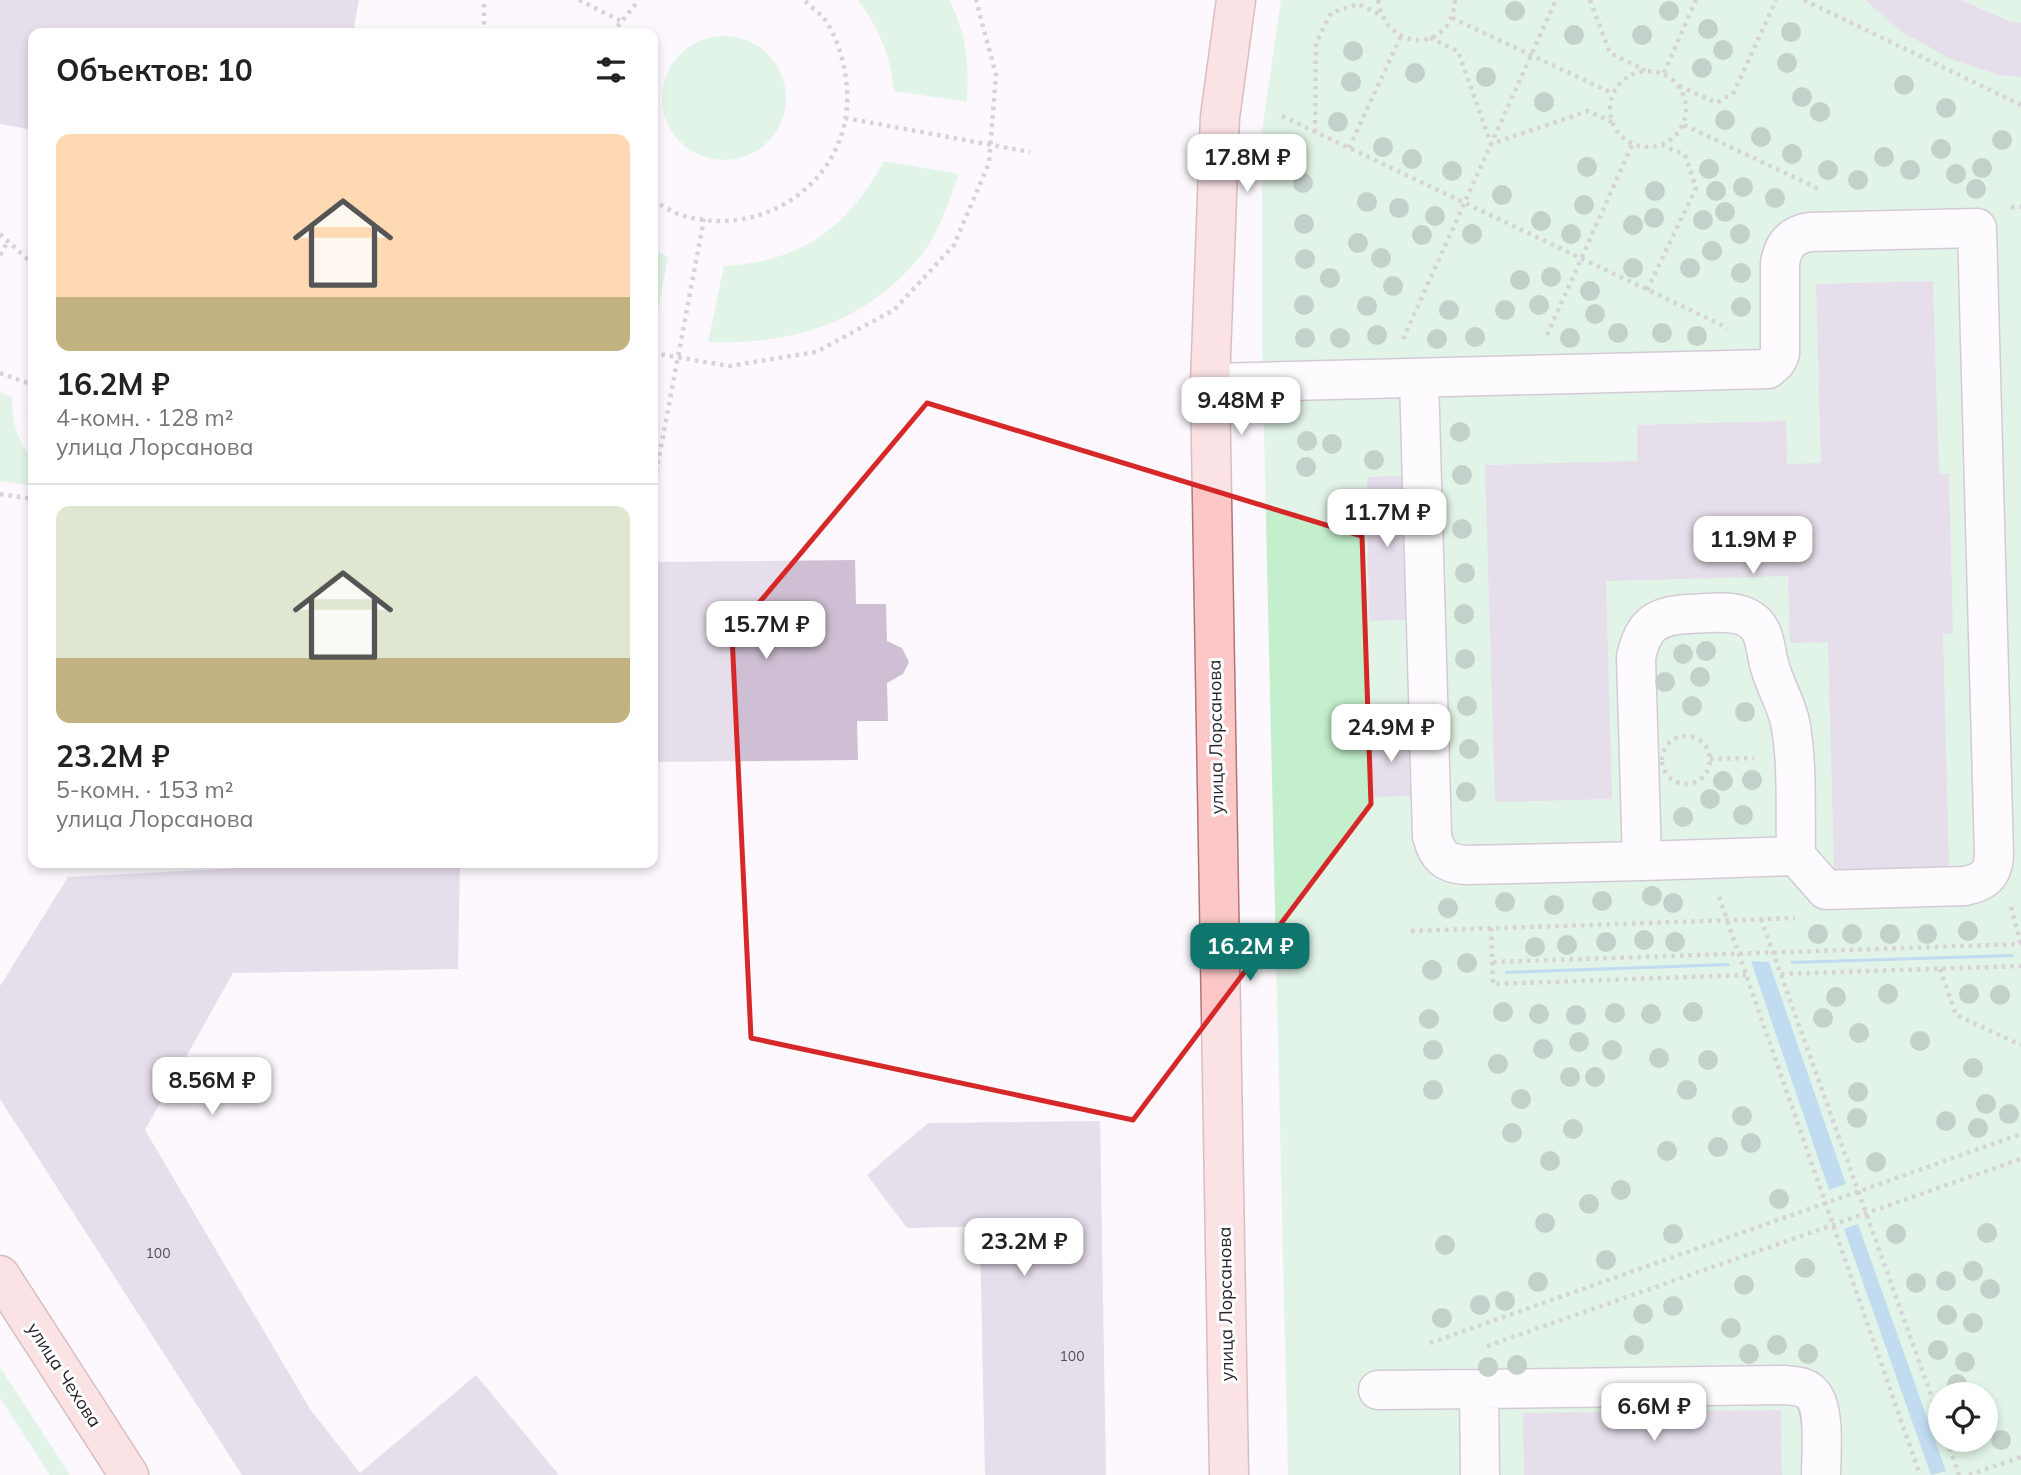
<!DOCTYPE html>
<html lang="ru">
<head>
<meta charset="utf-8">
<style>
  :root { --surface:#fff; --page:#f2f2f2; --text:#222; --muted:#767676; --line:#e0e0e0; --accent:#0f766e }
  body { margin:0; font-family:Mulish,sans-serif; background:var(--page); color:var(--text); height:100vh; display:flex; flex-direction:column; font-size:26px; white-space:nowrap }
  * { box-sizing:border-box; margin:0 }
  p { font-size:23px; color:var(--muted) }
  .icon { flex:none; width:38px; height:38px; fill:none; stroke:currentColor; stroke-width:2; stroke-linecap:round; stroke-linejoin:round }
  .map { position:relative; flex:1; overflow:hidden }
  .drawer { position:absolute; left:28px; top:28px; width:630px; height:840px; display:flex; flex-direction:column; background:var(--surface); border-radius:14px; box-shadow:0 4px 10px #0003 }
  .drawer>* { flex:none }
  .controls { position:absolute; left:1928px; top:1382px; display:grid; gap:14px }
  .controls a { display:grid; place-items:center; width:70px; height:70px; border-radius:50%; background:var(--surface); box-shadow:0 4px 10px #0003; font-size:35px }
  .price { position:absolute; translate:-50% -60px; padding:0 16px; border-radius:14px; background:#fff; color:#222; font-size:23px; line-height:46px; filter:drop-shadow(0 2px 4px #0008) }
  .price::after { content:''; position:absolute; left:50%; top:42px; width:21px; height:16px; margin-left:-10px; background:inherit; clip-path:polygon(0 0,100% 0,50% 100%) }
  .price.active { background:var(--accent); color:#fff }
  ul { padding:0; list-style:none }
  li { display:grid; align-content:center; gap:14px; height:371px; padding:0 28px }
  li+li { border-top:2px solid var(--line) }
  li span { display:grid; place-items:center; height:217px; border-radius:14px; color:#555 }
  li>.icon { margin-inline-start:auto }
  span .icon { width:126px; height:126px; fill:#fffc; stroke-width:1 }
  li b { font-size:30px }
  h2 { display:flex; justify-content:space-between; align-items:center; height:84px; padding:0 28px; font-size:30px }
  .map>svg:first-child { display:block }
  .green { fill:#c3efcc; fill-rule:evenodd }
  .water { fill:#7ab9e2 }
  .building { fill:#cfbfd4 }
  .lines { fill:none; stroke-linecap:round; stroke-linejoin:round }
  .minor-casing { stroke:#a393a8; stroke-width:41 }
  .major-casing { stroke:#b07678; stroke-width:41 }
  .path { stroke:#aaa5ab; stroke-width:4.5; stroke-dasharray:3.5 5; stroke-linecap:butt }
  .minor { stroke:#fff; stroke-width:38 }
  .major { stroke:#fbc8c7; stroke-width:38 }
  .tree { fill:#82a28d }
  .marked { fill:none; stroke:#d62828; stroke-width:5; stroke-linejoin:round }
  .labels { text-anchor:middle; stroke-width:6; stroke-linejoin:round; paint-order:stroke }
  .number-label { font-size:14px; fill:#524a55 }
  .street-label { font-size:18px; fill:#29232b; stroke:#fff }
</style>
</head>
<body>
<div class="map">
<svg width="2021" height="1475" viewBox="0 0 2021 1475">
  <rect width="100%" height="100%" fill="#fcf8fd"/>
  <path class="green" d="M858,0H950C967,40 969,59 967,102L894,91C890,55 880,30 858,0Z
    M1281,0H2021V1475H1288L1262,346V131ZM1941,1395H1986V1440H1941Z
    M662 98a62 62 0 1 1 124 0a62 62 0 1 1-124 0Z
    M884,161L959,174C949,200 940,231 923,253C867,323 794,345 708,342L724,266C800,262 848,228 884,161Z
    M653,250L668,257L654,331H653Z
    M0,392L12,397C12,422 17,440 33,460V486L0,481Z
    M0,1367L70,1475H50L0,1398Z"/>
  <path class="water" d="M2013,954L2014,957L1791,964V961Z
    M1751,961L1769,962L1846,1184L1829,1190Z
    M1729,963L1730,966L1505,974V971Z
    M1858,1224L1946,1471L1931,1475L1844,1229Z"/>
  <path class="building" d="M0,0H359L353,33H33V130L0,124Z
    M1865,0H1961L2011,22L2021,23V77L1999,75L1951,59L1902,32Z
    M1933,281L1939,474L1949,473L1953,634L1943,633L1949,867L1834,870L1828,642L1790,643L1788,576L1606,581L1612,799L1495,802L1485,465L1637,461V425L1786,421L1787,464L1821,463L1816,284Z
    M1405,476L1408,620L1369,621L1367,477Z
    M855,560L856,604H886L887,641L902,648L909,662L903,674L887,683L888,721H857L858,760L653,762V562Z
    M1409,730L1412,796L1373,797L1371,732Z
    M340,863H460L458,969L233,973L145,1130L310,1409L360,1473L476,1375L559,1475H242L0,1099V986L68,877Z
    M1100,1121L1106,1475H985L980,1238L1037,1237V1225L907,1228L867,1175L928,1123Z
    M1781,1410L1782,1475H1524L1523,1413Z"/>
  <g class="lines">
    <g class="minor-casing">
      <path id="minor" d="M1210,383L1768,369L1776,362L1780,354V263C1783,245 1791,235 1810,232L1977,228L1994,855C1993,875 1984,882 1965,886L1826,890L1796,856C1795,816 1798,761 1790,722C1786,703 1775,686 1770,667C1764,648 1767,627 1746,617C1729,609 1705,614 1687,614C1654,616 1643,626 1636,657L1642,861L1466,865C1445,864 1437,856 1432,836L1419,378
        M1642,861L1796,856
        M1378,1390L1479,1389
        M1480,1475L1479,1389L1785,1385C1795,1386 1804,1386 1811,1393C1826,1406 1821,1456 1821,1475"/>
    </g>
    <g class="major-casing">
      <path id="major" d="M0,1275L129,1475
        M1229,1475L1210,383L1220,117L1236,0"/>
    </g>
    <path class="path" d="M579,0L621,21
      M1378,0C1387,55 1453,52 1455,0
      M1590,0L1610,53L1645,70
      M1804,0L2021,105
      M1452,18L1612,93
      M484,33V0
      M612,33L639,0
      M1430,38L1458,51L1491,144L1588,111L1612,122
      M1610 109a38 38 0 1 1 76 0a38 38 0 1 1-76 0Z
      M1664,73L1696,0
      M1679,86L1717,103L1734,92L1776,0
      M1282,116L1728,328
      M845,118L1030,152
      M1684,125L1821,190
      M1315,132L1316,43L1331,13L1358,4L1381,15
      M1349,148L1401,36
      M653,200C662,205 671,212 681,215C773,243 863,168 845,73C842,54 835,34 824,18C818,12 810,6 804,0
      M2011,207H2021
      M0,234L33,264
      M0,255L7,243
      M1647,290L1696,188L1685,155L1662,145
      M1547,335L1632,145
      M1403,339L1556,0
      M653,353L729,366L816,352L894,310L954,245L989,163L996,75L976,0
      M0,373L33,385
      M33,393L30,412L33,429
      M653,489L704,219
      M0,494L33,499
      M1662 760a24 24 0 1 1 48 0a24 24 0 1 1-48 0Z
      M1710,759L1754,758
      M1719,897L1920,1475
      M2011,907L2021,945
      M1761,919L1941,1423
      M1491,928L1493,984L1746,975
      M1411,931L1795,918
      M1493,962L2021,944
      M1940,969L1956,1015L2021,1045
      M1781,974L2021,966
      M1430,1343L2021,1134
      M1487,1346L2021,1159
      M1947,1440L1959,1475
      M1969,1475L2021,1457"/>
    <use href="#minor" class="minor"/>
    <use href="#major" class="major"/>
  </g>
  <g class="tree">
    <circle cx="1515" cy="11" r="10"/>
    <circle cx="1669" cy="11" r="10"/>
    <circle cx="1708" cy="29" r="10"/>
    <circle cx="1791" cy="32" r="10"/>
    <circle cx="1574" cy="35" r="10"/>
    <circle cx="1642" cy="35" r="10"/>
    <circle cx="1723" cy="50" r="10"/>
    <circle cx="1353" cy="51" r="10"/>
    <circle cx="1787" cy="63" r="10"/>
    <circle cx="1702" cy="68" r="10"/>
    <circle cx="1415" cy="73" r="10"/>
    <circle cx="1486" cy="77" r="10"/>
    <circle cx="1351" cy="82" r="10"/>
    <circle cx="1904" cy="85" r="10"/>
    <circle cx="1802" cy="97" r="10"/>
    <circle cx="1544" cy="102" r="10"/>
    <circle cx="1946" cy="108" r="10"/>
    <circle cx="1820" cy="112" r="10"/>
    <circle cx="1725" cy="120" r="10"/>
    <circle cx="1338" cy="122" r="10"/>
    <circle cx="1761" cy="137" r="10"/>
    <circle cx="2002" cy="140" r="10"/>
    <circle cx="1383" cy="147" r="10"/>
    <circle cx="1941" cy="149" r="10"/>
    <circle cx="1792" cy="154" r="10"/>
    <circle cx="1884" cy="157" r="10"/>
    <circle cx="1412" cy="159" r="10"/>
    <circle cx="1587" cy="167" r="10"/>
    <circle cx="1982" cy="168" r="10"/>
    <circle cx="1709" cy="169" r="10"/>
    <circle cx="1828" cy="170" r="10"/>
    <circle cx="1910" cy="170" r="10"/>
    <circle cx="1452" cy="171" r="10"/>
    <circle cx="1956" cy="174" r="10"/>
    <circle cx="1858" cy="180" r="10"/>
    <circle cx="1303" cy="183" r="10"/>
    <circle cx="1743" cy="187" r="10"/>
    <circle cx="1976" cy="189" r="10"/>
    <circle cx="1655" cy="191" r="10"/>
    <circle cx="1716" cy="191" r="10"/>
    <circle cx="1502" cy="195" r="10"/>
    <circle cx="1775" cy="198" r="10"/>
    <circle cx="1367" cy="202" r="10"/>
    <circle cx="1584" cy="205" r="10"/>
    <circle cx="1399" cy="208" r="10"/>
    <circle cx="1725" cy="212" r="10"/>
    <circle cx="1435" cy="216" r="10"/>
    <circle cx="1654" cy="218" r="10"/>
    <circle cx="1703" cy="220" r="10"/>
    <circle cx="1541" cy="221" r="10"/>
    <circle cx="1304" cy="224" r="10"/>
    <circle cx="1633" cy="225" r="10"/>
    <circle cx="1472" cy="234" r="10"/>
    <circle cx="1571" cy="234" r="10"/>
    <circle cx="1740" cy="234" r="10"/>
    <circle cx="1422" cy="235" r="10"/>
    <circle cx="1358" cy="243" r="10"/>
    <circle cx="1712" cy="251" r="10"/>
    <circle cx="1381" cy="258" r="10"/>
    <circle cx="1305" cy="259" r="10"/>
    <circle cx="1633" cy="268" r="10"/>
    <circle cx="1690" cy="268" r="10"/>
    <circle cx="1741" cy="273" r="10"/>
    <circle cx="1551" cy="277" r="10"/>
    <circle cx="1330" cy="278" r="10"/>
    <circle cx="1520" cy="280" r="10"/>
    <circle cx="1393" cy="286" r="10"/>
    <circle cx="1590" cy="291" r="10"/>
    <circle cx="1304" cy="305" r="10"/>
    <circle cx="1539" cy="305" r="10"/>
    <circle cx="1367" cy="306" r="10"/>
    <circle cx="1741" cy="307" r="10"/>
    <circle cx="1449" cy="310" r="10"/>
    <circle cx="1505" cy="310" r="10"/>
    <circle cx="1595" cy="314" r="10"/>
    <circle cx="1618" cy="333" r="10"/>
    <circle cx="1662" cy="333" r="10"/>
    <circle cx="1377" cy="335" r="10"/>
    <circle cx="1697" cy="336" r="10"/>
    <circle cx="1475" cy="337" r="10"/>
    <circle cx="1305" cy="338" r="10"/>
    <circle cx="1340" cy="338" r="10"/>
    <circle cx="1570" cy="338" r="10"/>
    <circle cx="1437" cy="339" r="10"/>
    <circle cx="1460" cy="432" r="10"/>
    <circle cx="1307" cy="441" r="10"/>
    <circle cx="1332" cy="444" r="10"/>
    <circle cx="1374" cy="460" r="10"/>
    <circle cx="1306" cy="467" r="10"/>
    <circle cx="1462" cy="475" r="10"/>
    <circle cx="1462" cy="529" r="10"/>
    <circle cx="1465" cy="573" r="10"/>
    <circle cx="1464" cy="614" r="10"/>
    <circle cx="1706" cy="651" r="10"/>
    <circle cx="1683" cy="654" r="10"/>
    <circle cx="1465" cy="659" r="10"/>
    <circle cx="1700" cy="677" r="10"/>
    <circle cx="1665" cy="682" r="10"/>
    <circle cx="1467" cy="706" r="10"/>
    <circle cx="1692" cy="706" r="10"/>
    <circle cx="1745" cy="712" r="10"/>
    <circle cx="1469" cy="749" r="10"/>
    <circle cx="1752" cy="780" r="10"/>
    <circle cx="1723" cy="781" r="10"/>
    <circle cx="1466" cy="792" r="10"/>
    <circle cx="1710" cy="799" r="10"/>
    <circle cx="1743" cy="815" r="10"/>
    <circle cx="1683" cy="817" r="10"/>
    <circle cx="1652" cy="896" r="10"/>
    <circle cx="1602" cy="901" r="10"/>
    <circle cx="1505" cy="902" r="10"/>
    <circle cx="1673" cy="903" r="10"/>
    <circle cx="1554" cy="905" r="10"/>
    <circle cx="1448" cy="908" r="10"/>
    <circle cx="1968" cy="931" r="10"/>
    <circle cx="1818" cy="934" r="10"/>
    <circle cx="1852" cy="934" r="10"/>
    <circle cx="1890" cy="934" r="10"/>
    <circle cx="1927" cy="934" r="10"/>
    <circle cx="1644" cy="940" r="10"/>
    <circle cx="1606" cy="942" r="10"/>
    <circle cx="1675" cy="942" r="10"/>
    <circle cx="1567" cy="945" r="10"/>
    <circle cx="1535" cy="947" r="10"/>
    <circle cx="1467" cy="963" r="10"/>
    <circle cx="1432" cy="970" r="10"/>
    <circle cx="1888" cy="994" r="10"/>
    <circle cx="1969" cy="994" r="10"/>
    <circle cx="2000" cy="995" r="10"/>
    <circle cx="1836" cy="997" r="10"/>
    <circle cx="1503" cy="1012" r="10"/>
    <circle cx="1693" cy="1012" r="10"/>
    <circle cx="1615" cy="1013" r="10"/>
    <circle cx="1539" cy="1014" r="10"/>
    <circle cx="1651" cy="1014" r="10"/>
    <circle cx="1576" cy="1015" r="10"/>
    <circle cx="1823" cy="1018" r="10"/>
    <circle cx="1429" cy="1019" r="10"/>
    <circle cx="1859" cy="1033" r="10"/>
    <circle cx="1920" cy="1041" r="10"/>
    <circle cx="1579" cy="1042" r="10"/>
    <circle cx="1543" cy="1049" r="10"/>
    <circle cx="1433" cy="1050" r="10"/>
    <circle cx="1612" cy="1050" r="10"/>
    <circle cx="1659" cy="1058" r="10"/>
    <circle cx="1708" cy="1060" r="10"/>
    <circle cx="1498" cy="1064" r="10"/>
    <circle cx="1973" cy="1068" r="10"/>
    <circle cx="1570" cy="1077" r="10"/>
    <circle cx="1595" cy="1077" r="10"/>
    <circle cx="1433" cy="1090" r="10"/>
    <circle cx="1687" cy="1090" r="10"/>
    <circle cx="1858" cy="1092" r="10"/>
    <circle cx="1521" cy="1099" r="10"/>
    <circle cx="1986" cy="1104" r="10"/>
    <circle cx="2009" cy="1114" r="10"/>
    <circle cx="1742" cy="1116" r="10"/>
    <circle cx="1857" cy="1118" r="10"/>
    <circle cx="1946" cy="1121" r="10"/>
    <circle cx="1978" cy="1128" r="10"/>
    <circle cx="1573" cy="1129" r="10"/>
    <circle cx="1512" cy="1133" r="10"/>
    <circle cx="1751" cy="1143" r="10"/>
    <circle cx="1718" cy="1147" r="10"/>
    <circle cx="1667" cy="1151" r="10"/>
    <circle cx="1550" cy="1161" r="10"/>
    <circle cx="1876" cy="1162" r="10"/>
    <circle cx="1621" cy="1190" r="10"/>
    <circle cx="1779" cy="1199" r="10"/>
    <circle cx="1589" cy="1204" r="10"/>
    <circle cx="1545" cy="1223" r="10"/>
    <circle cx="1987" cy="1233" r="10"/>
    <circle cx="1673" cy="1234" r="10"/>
    <circle cx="1896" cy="1234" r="10"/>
    <circle cx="1445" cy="1245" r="10"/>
    <circle cx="1606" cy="1260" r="10"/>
    <circle cx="1805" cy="1268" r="10"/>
    <circle cx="1973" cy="1271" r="10"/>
    <circle cx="1946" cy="1281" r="10"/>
    <circle cx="1538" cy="1282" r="10"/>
    <circle cx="1916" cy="1283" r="10"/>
    <circle cx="1744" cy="1285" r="10"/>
    <circle cx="1990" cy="1289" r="10"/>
    <circle cx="1505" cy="1301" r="10"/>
    <circle cx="1480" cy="1305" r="10"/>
    <circle cx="1673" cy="1306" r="10"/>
    <circle cx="1643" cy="1314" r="10"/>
    <circle cx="1947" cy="1315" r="10"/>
    <circle cx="1442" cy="1318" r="10"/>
    <circle cx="1973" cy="1323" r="10"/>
    <circle cx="1731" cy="1328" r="10"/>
    <circle cx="1634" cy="1345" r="10"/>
    <circle cx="1777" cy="1345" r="10"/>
    <circle cx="1938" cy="1350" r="10"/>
    <circle cx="1749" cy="1354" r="10"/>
    <circle cx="1808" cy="1354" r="10"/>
    <circle cx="1965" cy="1362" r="10"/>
    <circle cx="1517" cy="1365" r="10"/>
    <circle cx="1488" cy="1367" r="10"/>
    <circle cx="1957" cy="1384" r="10"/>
    <circle cx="2001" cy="1440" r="10"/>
  </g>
  <path d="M0 0H2021V1475H0ZM927,403L1362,536L1371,804L1133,1120L751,1038L732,635Z" fill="#fcf8fd" fill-opacity=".55" fill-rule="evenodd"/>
  <path class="marked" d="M927,403L1362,536L1371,804L1133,1120L751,1038L732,635Z"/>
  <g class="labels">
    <g class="number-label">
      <text x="158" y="1258">100</text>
      <text x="1072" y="1361">100</text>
    </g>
    <g class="street-label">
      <text transform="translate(1216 737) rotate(-91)" y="6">улица Лорсанова</text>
      <text transform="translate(1226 1304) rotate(-91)" y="6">улица Лорсанова</text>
      <text transform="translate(64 1375) rotate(57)" y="6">улица Чехова</text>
    </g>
  </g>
</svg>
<div class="controls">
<a><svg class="icon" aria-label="locate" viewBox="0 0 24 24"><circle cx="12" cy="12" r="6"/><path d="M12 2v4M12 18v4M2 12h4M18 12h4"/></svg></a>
</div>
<b class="price" style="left:1247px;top:194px">17.8M ₽</b>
<b class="price" style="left:1241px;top:437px">9.48M ₽</b>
<b class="price" style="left:1387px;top:549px">11.7M ₽</b>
<b class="price" style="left:1753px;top:576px">11.9M ₽</b>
<b class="price" style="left:766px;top:661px">15.7M ₽</b>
<b class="price" style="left:1391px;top:764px">24.9M ₽</b>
<b class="price active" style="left:1250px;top:983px">16.2M ₽</b>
<b class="price" style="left:212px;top:1117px">8.56M ₽</b>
<b class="price" style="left:1024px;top:1278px">23.2M ₽</b>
<b class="price" style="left:1654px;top:1443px">6.6M ₽</b>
<section class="drawer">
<h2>Объектов: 10<svg class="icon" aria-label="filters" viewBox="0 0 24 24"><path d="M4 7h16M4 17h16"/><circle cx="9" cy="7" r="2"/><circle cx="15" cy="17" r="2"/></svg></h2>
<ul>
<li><span style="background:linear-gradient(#ffd9b3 75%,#c2b280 0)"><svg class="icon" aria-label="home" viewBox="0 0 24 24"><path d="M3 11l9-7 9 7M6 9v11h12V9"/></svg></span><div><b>16.2M ₽</b><p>4-комн. · 128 m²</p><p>улица Лорсанова</p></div></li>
<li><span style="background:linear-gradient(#dfe7d0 70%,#c2b280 0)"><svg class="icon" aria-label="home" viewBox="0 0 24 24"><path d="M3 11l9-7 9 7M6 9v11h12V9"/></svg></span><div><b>23.2M ₽</b><p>5-комн. · 153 m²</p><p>улица Лорсанова</p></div></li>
</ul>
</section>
</div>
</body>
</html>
